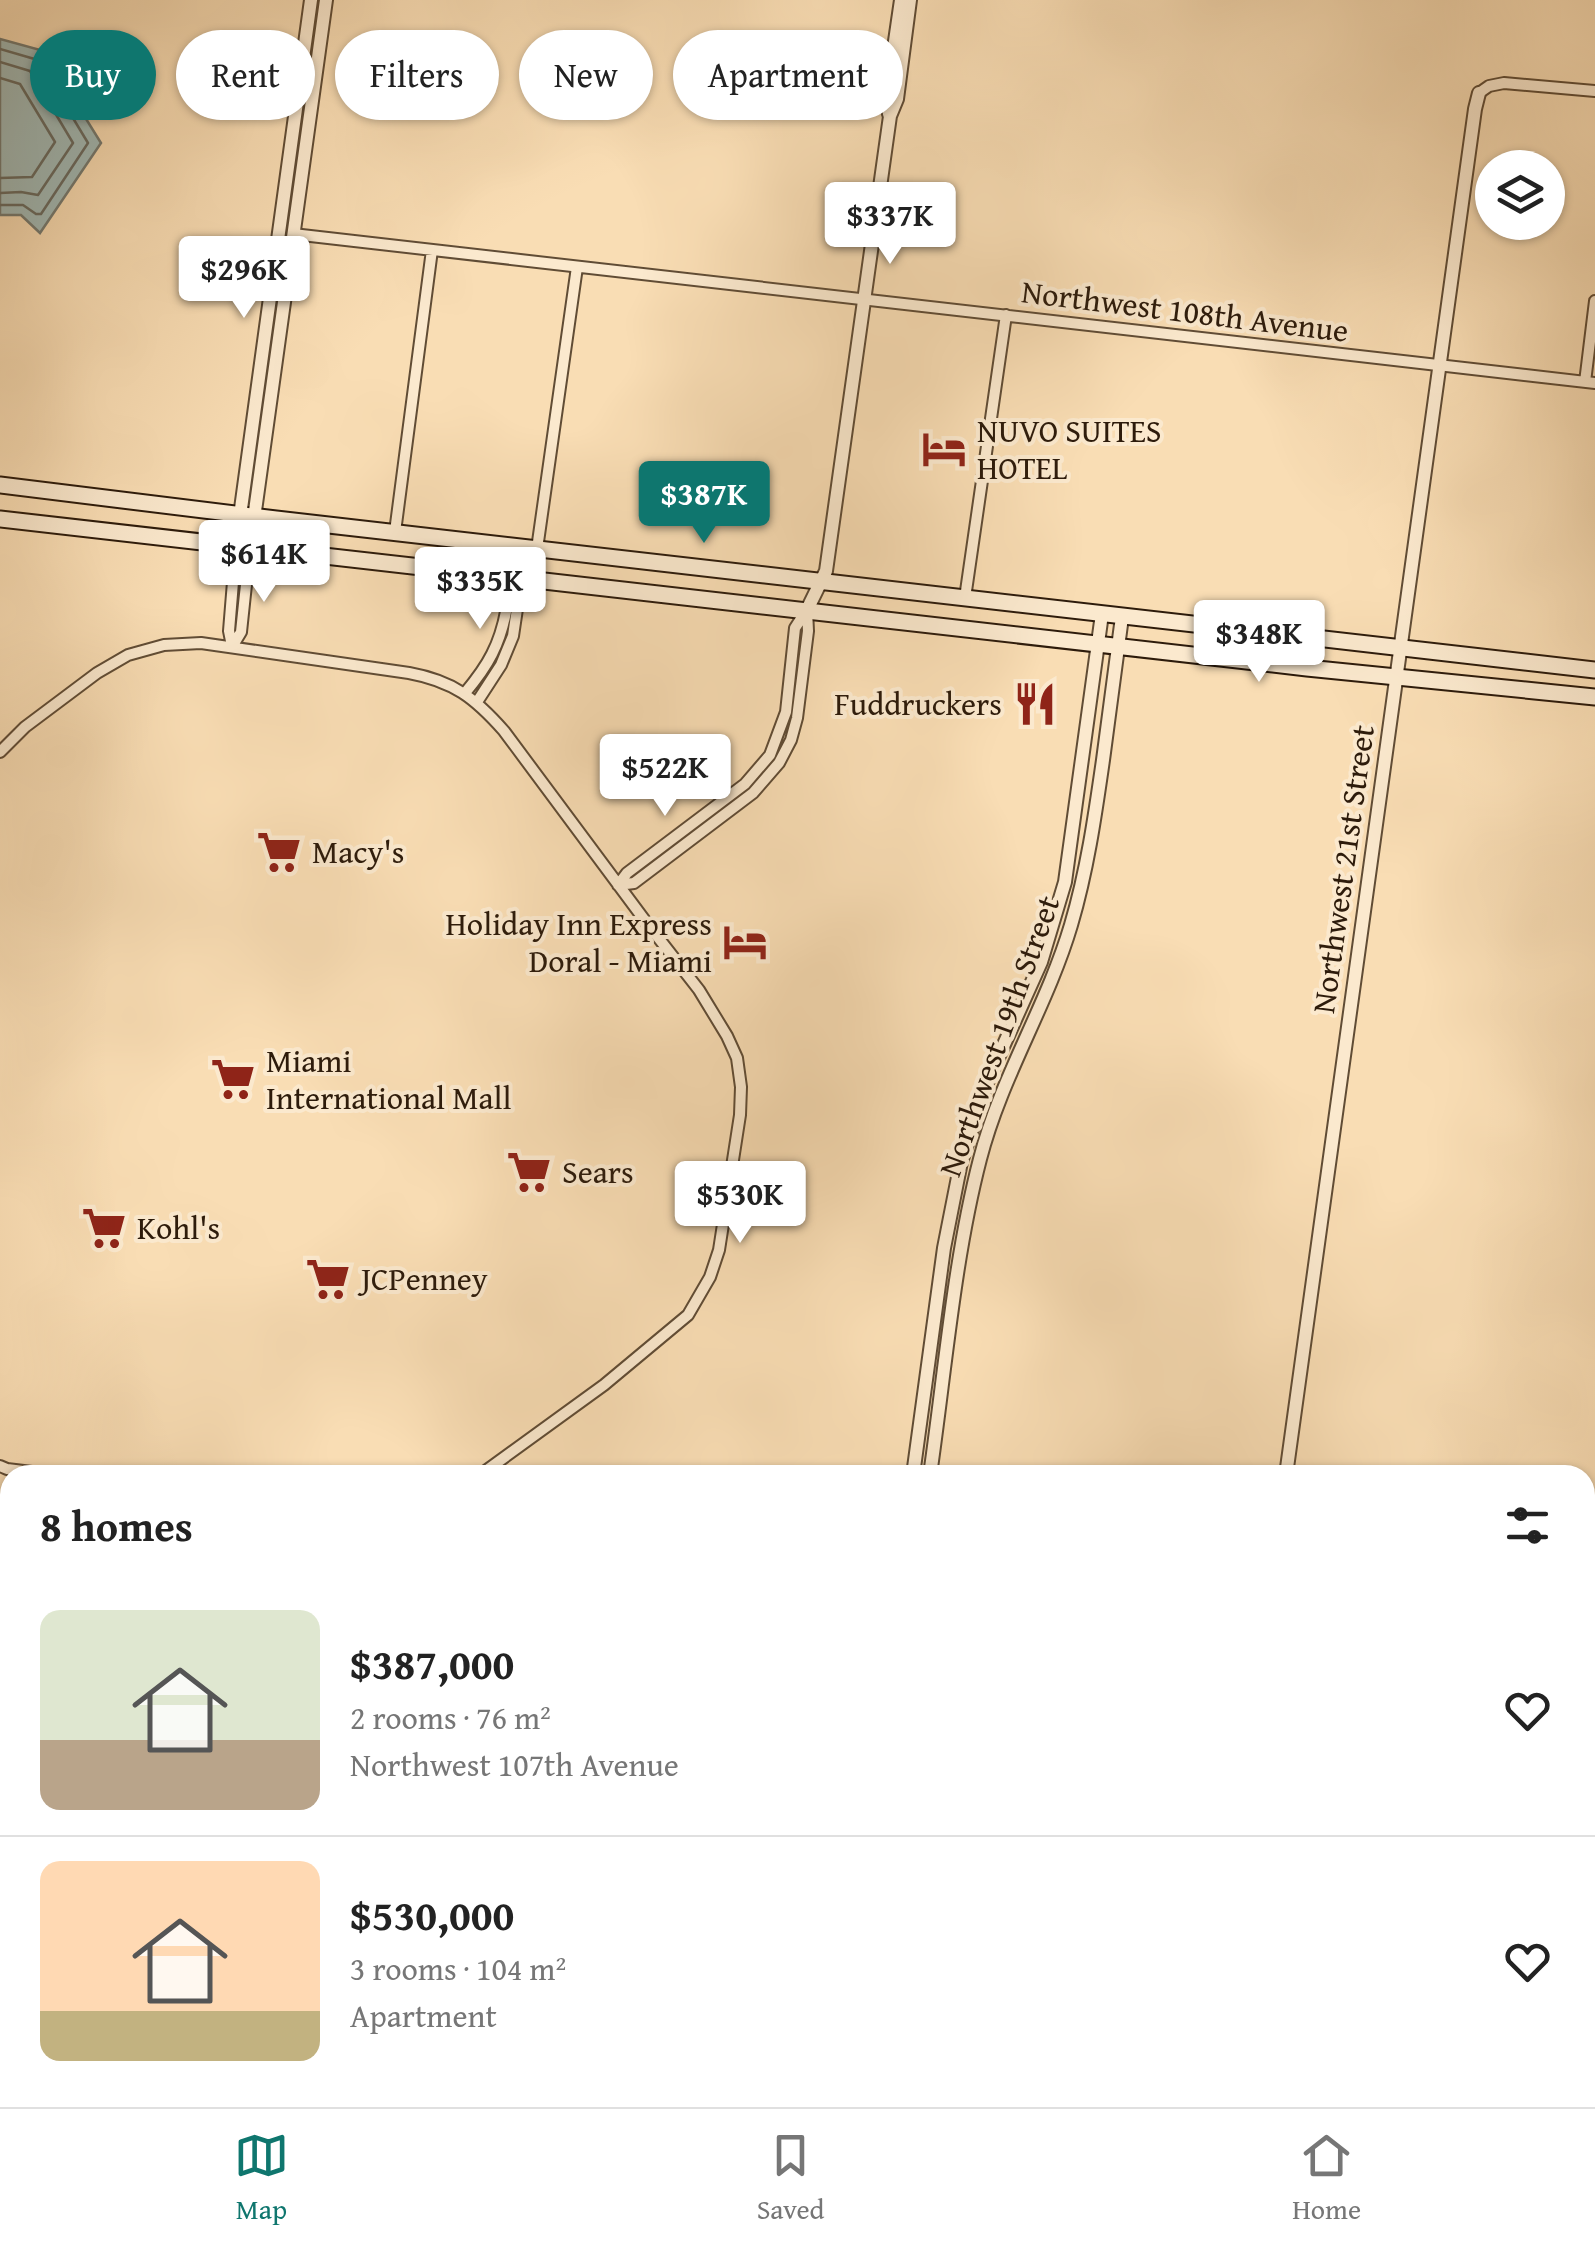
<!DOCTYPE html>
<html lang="en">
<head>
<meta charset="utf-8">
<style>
  :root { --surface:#fff; --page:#f6f6f6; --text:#222; --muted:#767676; --line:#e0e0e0; --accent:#0f766e }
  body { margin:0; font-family:"Gentium Book Plus",serif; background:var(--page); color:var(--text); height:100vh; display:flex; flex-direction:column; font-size:38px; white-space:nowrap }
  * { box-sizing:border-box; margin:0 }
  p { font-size:32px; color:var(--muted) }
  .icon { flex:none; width:55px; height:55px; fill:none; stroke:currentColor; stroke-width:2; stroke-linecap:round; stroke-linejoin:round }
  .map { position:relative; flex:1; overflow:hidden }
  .side { position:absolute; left:0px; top:1465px; width:1595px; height:642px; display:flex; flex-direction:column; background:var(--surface); border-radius:30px 30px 0 0; box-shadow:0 2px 8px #0004 }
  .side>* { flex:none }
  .hud { position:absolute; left:30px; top:30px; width:1000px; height:90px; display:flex; gap:20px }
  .tools { position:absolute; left:1475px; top:150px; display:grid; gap:20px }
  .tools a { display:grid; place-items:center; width:90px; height:90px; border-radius:50%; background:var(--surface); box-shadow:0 2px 8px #0004; font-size:50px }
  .price { position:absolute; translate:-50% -85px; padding:0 22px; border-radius:10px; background:#fff; color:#222; font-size:32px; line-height:65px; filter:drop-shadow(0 2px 5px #0008) }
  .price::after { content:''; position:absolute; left:50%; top:60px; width:30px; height:22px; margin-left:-15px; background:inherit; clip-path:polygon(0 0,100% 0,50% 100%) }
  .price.on { background:var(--accent); color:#fff }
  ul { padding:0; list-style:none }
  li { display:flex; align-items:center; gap:30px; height:250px; padding:0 40px }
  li+li { border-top:2px solid var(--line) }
  li span { display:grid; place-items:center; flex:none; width:280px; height:200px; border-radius:20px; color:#555 }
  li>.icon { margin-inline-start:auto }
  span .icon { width:120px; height:120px; fill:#fffc; stroke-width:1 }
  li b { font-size:42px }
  h2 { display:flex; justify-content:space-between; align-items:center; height:120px; padding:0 40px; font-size:42px }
  .pill { padding:0 35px; border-radius:45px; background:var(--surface); box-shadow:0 2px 8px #0004; font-size:35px; line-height:90px }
  .pill.on { background:var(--accent); color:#fff }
  .menu { display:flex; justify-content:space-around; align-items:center; height:140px; border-top:2px solid var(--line); background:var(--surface); font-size:28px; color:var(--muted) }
  .menu a { display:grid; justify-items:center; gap:5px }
  .menu .on { color:var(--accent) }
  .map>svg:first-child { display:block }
  .water { fill:#a1bab7; stroke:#737a72; stroke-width:2.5 }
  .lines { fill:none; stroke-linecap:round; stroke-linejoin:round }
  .shore { stroke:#676a61; stroke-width:2.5 }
  .minor-casing { stroke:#604c35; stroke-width:14 }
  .tertiary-casing { stroke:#604c35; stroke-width:16 }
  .secondary-casing { stroke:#2d1b0b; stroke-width:19 }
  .minor { stroke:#fbe9ce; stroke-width:10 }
  .tertiary { stroke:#fbe9ce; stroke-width:12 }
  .secondary { stroke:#fbe9ce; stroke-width:15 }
  .labels { text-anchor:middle; stroke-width:8; stroke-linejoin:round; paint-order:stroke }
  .street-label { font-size:32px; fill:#2d1b0b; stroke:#fbe9ce }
  .poi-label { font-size:32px; fill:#2d1b0b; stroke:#fbe9ce; text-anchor:start }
</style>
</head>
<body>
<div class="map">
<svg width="1595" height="2107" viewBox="0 0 1595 2107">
  <rect width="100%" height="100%" fill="#f9ddb4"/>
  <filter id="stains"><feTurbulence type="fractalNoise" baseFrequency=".002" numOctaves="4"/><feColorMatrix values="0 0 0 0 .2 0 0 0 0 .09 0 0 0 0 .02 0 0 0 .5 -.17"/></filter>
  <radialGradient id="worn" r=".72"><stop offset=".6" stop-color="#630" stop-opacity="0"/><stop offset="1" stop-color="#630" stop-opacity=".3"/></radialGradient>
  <path class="water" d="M0,39L44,51L101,143L40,233L21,215H0Z"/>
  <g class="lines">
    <path class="shore" d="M0,49L38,60L88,143L41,214H36L23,205H0
      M0,62L30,71L73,143L38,195L21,192L0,193
      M0,78L20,84L55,142L32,177L0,178"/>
    <g class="minor-casing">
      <path id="minor" d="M1479,93L1489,86L1504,83L1595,91
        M293,234L1595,383
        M1585,382L1595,301
        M395,532L432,250
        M537,549L577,267
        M965,598L1006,315
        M232,646L229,631L236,545
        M232,647L241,632L250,547
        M465,693C475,681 485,668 492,654C509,621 510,582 514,546
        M477,702L501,665L513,636L526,548
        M0,752L25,727L97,673L128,655L164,645L201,643L409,673C453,681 475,698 504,731L646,922L699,990L727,1036L737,1058L741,1087L740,1115L719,1250L710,1277L688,1315L604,1385L480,1475
        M618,885L634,883L753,793L779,763L791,740L797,718L808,631L807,610
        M618,885L627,873L745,784L770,755L786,712L795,628L806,611
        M0,1466L7,1469L57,1475
        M1585,1599L1595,1601"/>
    </g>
    <g class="tertiary-casing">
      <path id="tertiary" d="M889,114L887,96L901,0
        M236,545L311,0
        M250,547L326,0
        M807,610L826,571L890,116L897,99L910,0
        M913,1475L944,1248L961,1162L988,1080L1041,962L1065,882L1102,614
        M930,1475C945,1372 954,1259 980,1159C1001,1077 1047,1006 1071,925C1087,871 1095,816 1103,760C1109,712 1116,665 1122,617
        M1286,1475L1475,109L1479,93
        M1585,1837L1595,1838
        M92,2107L93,2098
        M664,2107L670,2098
        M685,2107L692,2098
        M1197,2107L1199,2098"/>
    </g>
    <g class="secondary-casing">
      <path id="secondary" d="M0,485L276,519L1595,670
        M0,519L1307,668L1595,697
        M1215,657C1230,649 1247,649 1251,631"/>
    </g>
    <use href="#minor" class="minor"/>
    <use href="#tertiary" class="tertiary"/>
    <use href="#secondary" class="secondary"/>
  </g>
  <defs>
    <g id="hotel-bare" transform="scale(3.45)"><path d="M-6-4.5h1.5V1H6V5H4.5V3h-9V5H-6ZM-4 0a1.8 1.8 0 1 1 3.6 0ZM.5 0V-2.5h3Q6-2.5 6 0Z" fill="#8f2418" stroke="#fbe9ce" stroke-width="2.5" paint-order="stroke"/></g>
    <g id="restaurant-bare" transform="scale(3.45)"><path d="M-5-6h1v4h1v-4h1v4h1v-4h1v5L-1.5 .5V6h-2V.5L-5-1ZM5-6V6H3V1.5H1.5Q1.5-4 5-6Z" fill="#8f2418" stroke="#fbe9ce" stroke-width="2.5" paint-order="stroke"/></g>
    <g id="supermarket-bare" transform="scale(3.45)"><path d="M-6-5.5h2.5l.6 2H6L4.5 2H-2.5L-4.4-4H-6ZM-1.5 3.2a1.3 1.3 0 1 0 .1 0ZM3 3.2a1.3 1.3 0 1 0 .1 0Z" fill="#8f2418" stroke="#fbe9ce" stroke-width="2.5" paint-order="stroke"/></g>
  </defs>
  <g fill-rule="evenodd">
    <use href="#hotel-bare" x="944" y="449"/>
    <use href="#restaurant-bare" x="1035" y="704"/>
    <use href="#supermarket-bare" x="279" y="852"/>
    <use href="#hotel-bare" x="745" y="942"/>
    <use href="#supermarket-bare" x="233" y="1079"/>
    <use href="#supermarket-bare" x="529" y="1172"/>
    <use href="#supermarket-bare" x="104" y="1228"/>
    <use href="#supermarket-bare" x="328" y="1279"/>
  </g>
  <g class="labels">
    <g class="street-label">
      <text transform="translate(1185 311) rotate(7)" y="11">Northwest 108th Avenue</text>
      <text transform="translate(1343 869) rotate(-82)" y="11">Northwest 21st Street</text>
      <text transform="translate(999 1036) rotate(-70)" y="11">Northwest 19th Street</text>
    </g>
    <g class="poi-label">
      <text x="977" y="442">NUVO SUITES<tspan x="977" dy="37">HOTEL</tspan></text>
      <text x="1002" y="715" text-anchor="end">Fuddruckers</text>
      <text x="312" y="863">Macy's</text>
      <text x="712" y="935" text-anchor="end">Holiday Inn Express<tspan x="712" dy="37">Doral - Miami</tspan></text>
      <text x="266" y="1072">Miami<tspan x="266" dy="37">International Mall</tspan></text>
      <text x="562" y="1183">Sears</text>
      <text x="137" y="1239">Kohl's</text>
      <text x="361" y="1290">JCPenney</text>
    </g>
  </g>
  <rect width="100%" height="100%" filter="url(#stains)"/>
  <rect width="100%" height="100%" fill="url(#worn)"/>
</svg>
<div class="tools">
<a><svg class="icon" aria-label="layers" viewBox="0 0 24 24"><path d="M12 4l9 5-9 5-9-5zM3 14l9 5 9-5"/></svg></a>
</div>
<b class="price" style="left:890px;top:267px">$337K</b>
<b class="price" style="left:244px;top:321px">$296K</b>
<b class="price on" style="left:704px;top:546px">$387K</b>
<b class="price" style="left:264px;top:605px">$614K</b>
<b class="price" style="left:480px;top:632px">$335K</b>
<b class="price" style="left:1259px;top:685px">$348K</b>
<b class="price" style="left:665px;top:819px">$522K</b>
<b class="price" style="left:740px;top:1246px">$530K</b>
<div class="hud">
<a class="pill on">Buy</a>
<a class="pill">Rent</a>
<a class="pill">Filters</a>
<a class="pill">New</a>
<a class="pill">Apartment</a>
</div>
<section class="side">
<h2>8 homes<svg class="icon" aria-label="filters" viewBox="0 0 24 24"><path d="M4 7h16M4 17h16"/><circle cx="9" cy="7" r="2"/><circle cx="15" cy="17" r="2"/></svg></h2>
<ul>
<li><span style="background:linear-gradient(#dfe7d0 65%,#b9a48a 0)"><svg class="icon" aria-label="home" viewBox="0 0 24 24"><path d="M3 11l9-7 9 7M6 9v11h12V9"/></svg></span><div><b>$387,000</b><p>2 rooms · 76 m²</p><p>Northwest 107th Avenue</p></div><svg class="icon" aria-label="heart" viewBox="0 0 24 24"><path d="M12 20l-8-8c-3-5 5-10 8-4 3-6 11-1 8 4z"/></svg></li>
<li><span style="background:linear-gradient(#ffd9b3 75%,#c2b280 0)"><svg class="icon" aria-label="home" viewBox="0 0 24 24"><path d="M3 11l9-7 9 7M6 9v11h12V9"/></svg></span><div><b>$530,000</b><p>3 rooms · 104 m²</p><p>Apartment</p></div><svg class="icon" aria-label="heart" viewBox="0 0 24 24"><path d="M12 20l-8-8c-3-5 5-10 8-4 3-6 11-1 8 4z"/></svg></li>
</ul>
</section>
</div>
<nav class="menu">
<a class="on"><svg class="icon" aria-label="map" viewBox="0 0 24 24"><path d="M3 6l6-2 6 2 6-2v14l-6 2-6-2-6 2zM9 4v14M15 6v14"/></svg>Map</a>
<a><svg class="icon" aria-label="saved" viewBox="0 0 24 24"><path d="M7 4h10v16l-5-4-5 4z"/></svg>Saved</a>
<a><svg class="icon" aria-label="home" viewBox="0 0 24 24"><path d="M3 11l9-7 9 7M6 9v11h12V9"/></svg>Home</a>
</nav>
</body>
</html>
